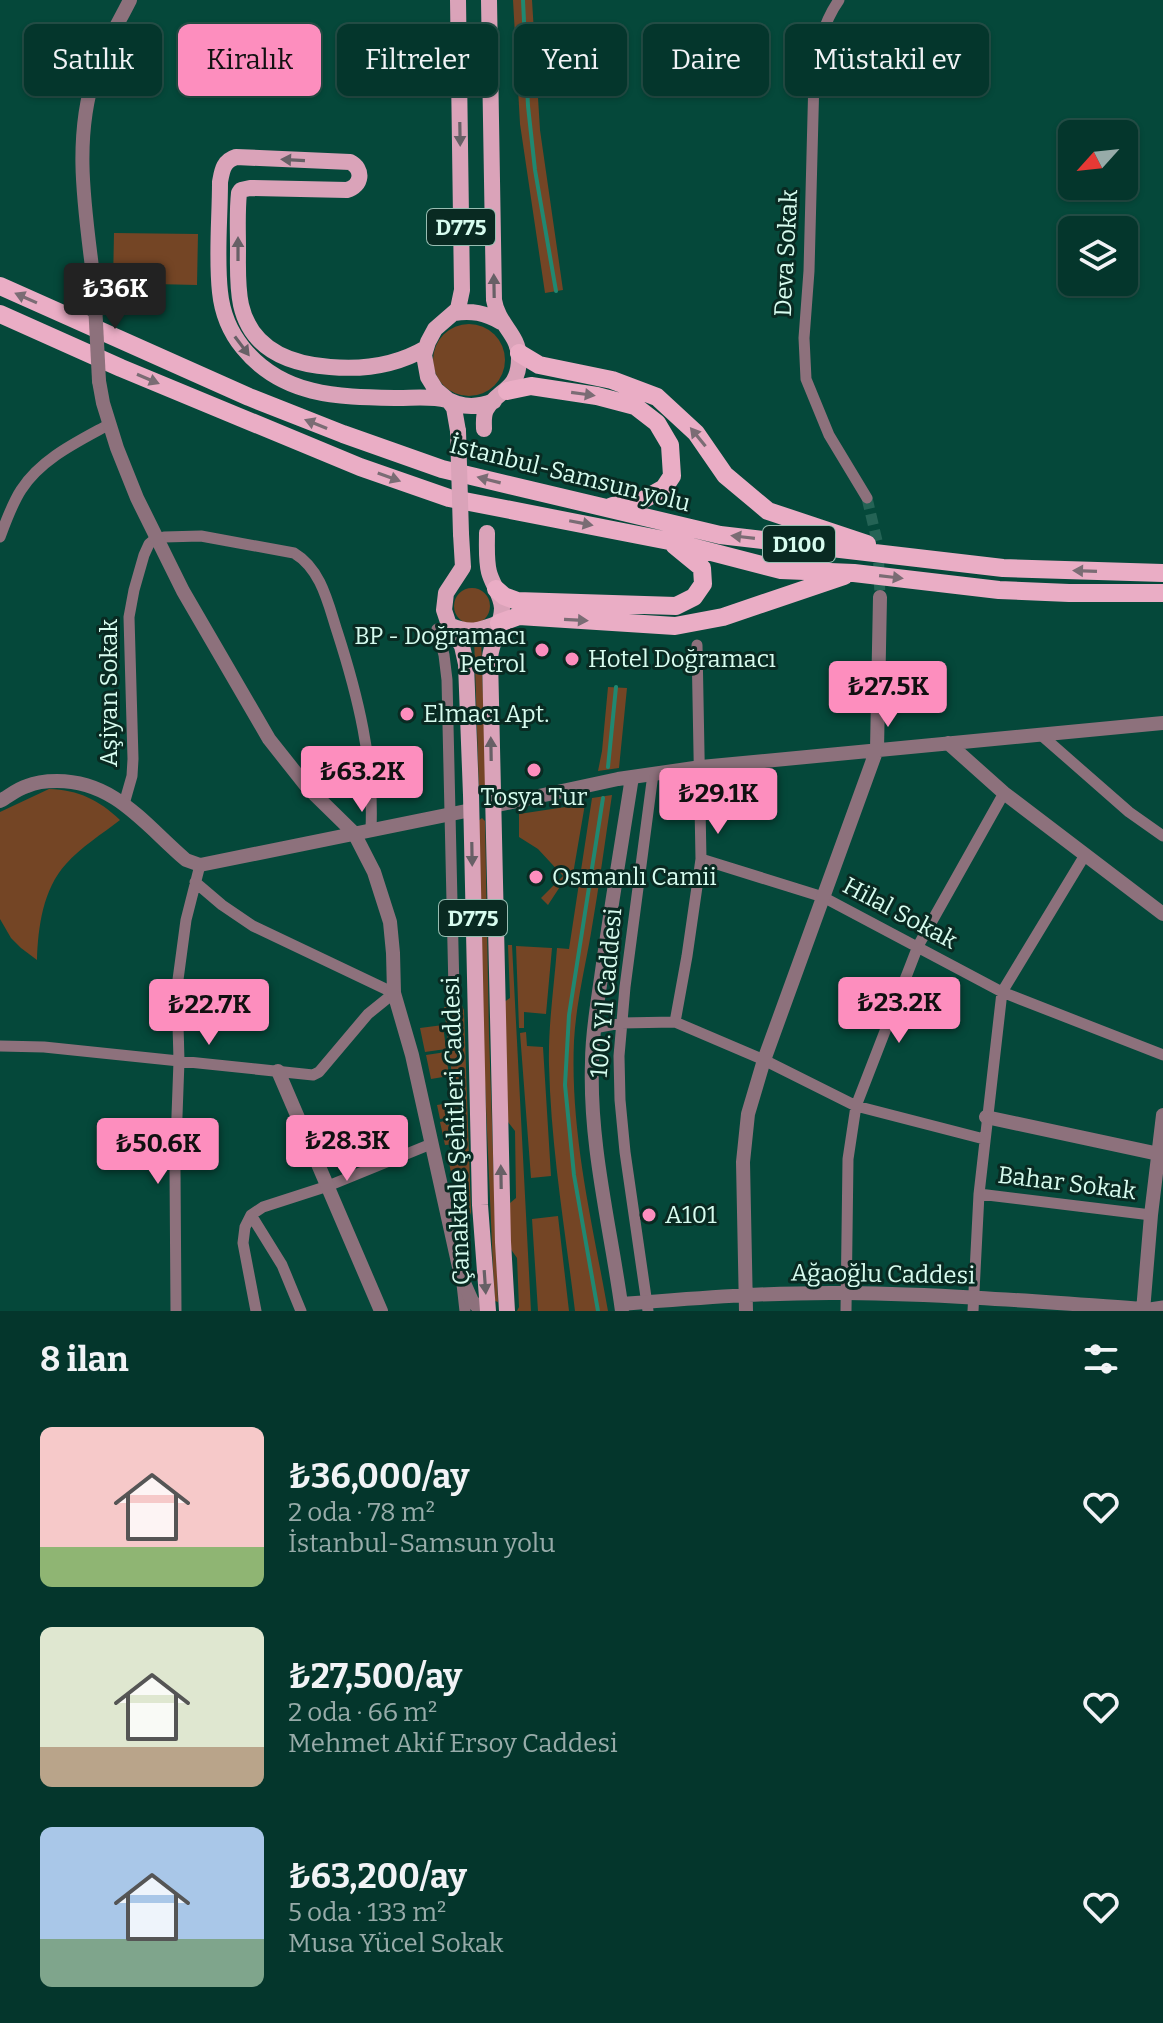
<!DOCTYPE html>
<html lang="tr">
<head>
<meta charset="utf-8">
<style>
  :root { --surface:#04362c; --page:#0d3e34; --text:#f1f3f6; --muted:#97aba9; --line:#255048; --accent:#fd8ebe }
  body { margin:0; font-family:Bitter,serif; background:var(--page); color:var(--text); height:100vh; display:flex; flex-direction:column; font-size:30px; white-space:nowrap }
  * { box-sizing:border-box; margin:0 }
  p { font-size:26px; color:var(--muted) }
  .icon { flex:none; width:44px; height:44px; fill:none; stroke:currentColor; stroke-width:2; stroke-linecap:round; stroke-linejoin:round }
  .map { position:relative; height:1311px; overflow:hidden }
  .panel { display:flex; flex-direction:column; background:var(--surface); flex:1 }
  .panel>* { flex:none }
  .guide { position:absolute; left:24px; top:24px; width:1116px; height:72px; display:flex; gap:16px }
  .needle { width:52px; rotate:243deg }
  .tools { position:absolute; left:1058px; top:120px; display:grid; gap:16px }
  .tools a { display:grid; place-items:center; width:80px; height:80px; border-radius:12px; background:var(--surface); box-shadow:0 2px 6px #0004,0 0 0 2px var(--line); font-size:40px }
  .price { position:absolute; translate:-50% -68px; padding:0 18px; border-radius:8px; background:var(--accent); color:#111; font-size:26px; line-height:52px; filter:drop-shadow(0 2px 4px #0008) }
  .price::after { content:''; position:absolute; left:50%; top:48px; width:24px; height:18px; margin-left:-12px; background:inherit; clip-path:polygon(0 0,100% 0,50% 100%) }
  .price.on { background:#222; color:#fff }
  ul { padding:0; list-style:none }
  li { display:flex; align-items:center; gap:24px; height:200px; padding:0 40px }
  li span { display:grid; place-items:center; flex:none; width:224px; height:160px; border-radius:12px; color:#555 }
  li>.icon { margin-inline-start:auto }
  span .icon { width:96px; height:96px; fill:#fffc; stroke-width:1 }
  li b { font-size:34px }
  h2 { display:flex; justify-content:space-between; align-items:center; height:96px; padding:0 40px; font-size:34px }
  .pill { padding:0 28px; border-radius:12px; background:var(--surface); box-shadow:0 2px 6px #0004,0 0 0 2px var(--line); font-size:28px; line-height:72px }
  .pill.on { background:var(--accent); color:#111 }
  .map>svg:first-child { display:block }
  .green { fill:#744525 }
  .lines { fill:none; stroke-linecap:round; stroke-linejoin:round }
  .stream { stroke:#208871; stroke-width:4 }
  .minor-tunnel { stroke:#246355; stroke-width:11; stroke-dasharray:11 5.5; stroke-linecap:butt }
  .minor { stroke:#8d717c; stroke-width:11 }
  .tertiary { stroke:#8d717c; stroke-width:14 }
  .primary { stroke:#daa3b9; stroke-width:16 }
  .trunk { stroke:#eaadc5; stroke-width:18 }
  .tertiary-bridge { stroke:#8d717c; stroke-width:14 }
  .primary-bridge { stroke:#daa3b9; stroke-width:16 }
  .oneway { fill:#676066 }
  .oneway2 { fill:#7a6c74 }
  .poi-dot { fill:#fd8ebe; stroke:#092a22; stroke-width:3 }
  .labels { text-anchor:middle; stroke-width:6; stroke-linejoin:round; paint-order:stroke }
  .shield { fill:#092a22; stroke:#99bdb2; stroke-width:2 }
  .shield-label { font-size:22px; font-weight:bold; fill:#d7fcef }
  .street-label { font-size:24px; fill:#d7fcef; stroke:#092a22 }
  .poi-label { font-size:24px; fill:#d7fcef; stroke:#092a22; text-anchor:start }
</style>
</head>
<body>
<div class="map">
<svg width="1163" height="1311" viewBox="0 0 1163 1311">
  <rect width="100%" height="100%" fill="#05483a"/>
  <path class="green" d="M513,0H532L540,130L563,290L545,293L520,124Z
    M114,233L198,234L197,285L113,283Z
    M433 360a36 36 0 1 1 72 0a36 36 0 1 1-72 0Z
    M454 606a18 18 0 1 1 36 0a18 18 0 1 1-36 0Z
    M474,636H481L486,788L482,793L479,790Z
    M608,687L627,688L619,768L598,771L602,751Z
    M49,789C79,790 99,800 120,820C102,834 81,847 66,864C43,889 38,927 37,960L21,948L11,938L0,919V812Z
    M612,795C605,841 599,887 591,933C585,968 576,1004 574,1041C570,1133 592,1221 608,1311H575C565,1229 551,1148 549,1065C548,1026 554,987 557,948L569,949L592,798Z
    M585,804L572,880L565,879L548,905L541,898L563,876L538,849L519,837V814Z
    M482,818L485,821L489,1035L498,1302L495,1301L493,1268L483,1038L478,821Z
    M508,945H512L531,1311H517L519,1307L517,1258L510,1248V1203L516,1198L515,1131L508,1122L504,1002L510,998Z
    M516,946L552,948L546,1014L524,1012V1028H519Z
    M462,1006L464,1010L471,1212L470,1215L460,1217L447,1153L458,1151L457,1144L445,1145L440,1122L445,1121L446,1125L453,1124V1115H445V1118L440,1119L437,1105L455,1102L444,1007Z
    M443,1025L446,1049L425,1052L420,1028Z
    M526,1032L527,1046L543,1047L551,1176L531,1178L520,1033Z
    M446,1052L449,1076L431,1079L426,1055Z
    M558,1216L569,1311H538L532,1219Z"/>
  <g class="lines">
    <path class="stream" d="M523,0L528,106L535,170L556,291
      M608,767L616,687
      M598,1311L574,1175L565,1085L569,1015L603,798"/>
    <path class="minor-tunnel" d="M867,498L878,545L880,597"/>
    <path class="minor" d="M839,0C822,24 818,49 814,77L809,271L804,338L806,379L829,435L867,498
      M0,537C6,521 12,504 21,490C41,459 77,442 108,425
      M437,629L444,655L447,680L454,991
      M1040,734L1129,812L1163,836
      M124,804L132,776L133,759L129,617L134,590L144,555L149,544L155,539L164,537L201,536L294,553C321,569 328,603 337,631C358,696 374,761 371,829
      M701,859L823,897L1002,992L1163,1055
      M195,882L222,905L253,926L394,993
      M675,1022L687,956L701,859L697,645
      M594,1028L621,1023L675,1022L764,1060L856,1106L984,1139
      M0,1046L44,1047L313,1075L319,1072L368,1014L394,993
      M979,1194L1151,1215
      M251,1215L282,1265L301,1311
      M462,1284L465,1311
      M1143,1309L1163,1306
      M176,1311L175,1170L179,1061L177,987L186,920L200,865
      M256,1311L243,1243L245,1227L251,1215L263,1207L328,1186L431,1144
      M648,1311L625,1152L620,1100L619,1056L625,987L653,774
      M846,1311L848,1159L856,1106L918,946L1004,793
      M973,1311L979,1194L1002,992L1085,855"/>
    <path class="tertiary" d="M94,284C86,214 72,142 95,73C103,48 118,24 130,0
      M99,381L103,403L117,448L137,498L183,591L269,739L307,787L354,833L374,872L390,922L393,953L394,993L412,1055L461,1276L472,1301L482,1311
      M948,743L1004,793L1163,914
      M0,801C9,796 17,789 27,786C36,782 47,781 57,781C115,781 145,825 186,860L200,865L471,810
      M493,806L618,779L701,767L1163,723
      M278,1071L381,1311
      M986,1117L1163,1155
      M621,1304C696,1298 771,1292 846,1293C945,1294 1044,1302 1143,1309
      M622,1311C611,1229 589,1146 592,1062C592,1031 598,1001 602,971C611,906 622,841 632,777
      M746,1311L743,1162L748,1114L764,1060L877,749L880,597
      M1143,1311L1151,1215L1163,1115"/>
    <path class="primary" d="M458,0L462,290L458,309L435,329L428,342L424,355L428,377L436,390L448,400L454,408L458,431
      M454,313C472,310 485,313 501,322
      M426,348C397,365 363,370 330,367C289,364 251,349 241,305C237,286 238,267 238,249C238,230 237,211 239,193L241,190L250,188L347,190C362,186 364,169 350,162L236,157C223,161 222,171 220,182C220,219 216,256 220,292C222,312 230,332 243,348C283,397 339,397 398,398C414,398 432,396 447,400C451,401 455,403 458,404C471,408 482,406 494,401
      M484,429C484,423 483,416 486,410C497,389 519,392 519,358C519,334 498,325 494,300L489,0
      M487,533C487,546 486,560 489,572C492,584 501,594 502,608C502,624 492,641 490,657L503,1242L507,1311
      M461,534L463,567L446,593L444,610L449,625L462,646L466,664L471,795L480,1205L488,1311
      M449,625C469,634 479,631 499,623"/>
    <path class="trunk" d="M0,286L249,397L343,434L442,469L720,535L1003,568L1163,573
      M0,314L121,368L360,467L449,498L669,541L781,570L854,573L999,590L1069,593H1163
      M519,353L539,365L612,380L657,397L696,433L725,475L768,511L867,544
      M507,391L531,386L597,396L635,406L657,423L670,445L672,476L664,488L641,501L612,506
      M496,589L504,596L517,601L676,606L694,597L703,584L702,568L674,545
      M499,623L519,616L675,626L723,617L844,576"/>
    <path class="tertiary-bridge" d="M94,284L99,381"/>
    <path class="primary-bridge" d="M458,431L461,534"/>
  </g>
  <defs><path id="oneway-solid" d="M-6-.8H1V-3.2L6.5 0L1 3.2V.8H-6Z" transform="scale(2)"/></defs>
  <g class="oneway">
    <use href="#oneway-solid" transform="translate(460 134) rotate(89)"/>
    <use href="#oneway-solid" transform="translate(293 160) rotate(-177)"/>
    <use href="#oneway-solid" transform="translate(238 249) rotate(-90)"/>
    <use href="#oneway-solid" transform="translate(494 286) rotate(-91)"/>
    <use href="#oneway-solid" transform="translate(242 346) rotate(53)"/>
    <use href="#oneway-solid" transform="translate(491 749) rotate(-91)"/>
    <use href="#oneway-solid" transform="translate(472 854) rotate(89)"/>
    <use href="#oneway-solid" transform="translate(501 1177) rotate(-91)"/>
    <use href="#oneway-solid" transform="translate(485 1282) rotate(86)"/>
  </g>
  <g class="oneway2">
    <use href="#oneway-solid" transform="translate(26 298) rotate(-156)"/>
    <use href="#oneway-solid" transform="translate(148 379) rotate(23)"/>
    <use href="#oneway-solid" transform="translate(583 394) rotate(8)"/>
    <use href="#oneway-solid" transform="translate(316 424) rotate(-158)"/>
    <use href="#oneway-solid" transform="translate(698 437) rotate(-129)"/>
    <use href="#oneway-solid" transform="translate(389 477) rotate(20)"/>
    <use href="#oneway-solid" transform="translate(489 480) rotate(-166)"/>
    <use href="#oneway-solid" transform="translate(581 523) rotate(11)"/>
    <use href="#oneway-solid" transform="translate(743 537) rotate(-173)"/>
    <use href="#oneway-solid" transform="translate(1085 571) rotate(-178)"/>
    <use href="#oneway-solid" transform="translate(891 577) rotate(7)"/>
    <use href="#oneway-solid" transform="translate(576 620) rotate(3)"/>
  </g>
  <g class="poi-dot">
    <circle cx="542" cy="650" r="8"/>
    <circle cx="572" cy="659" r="8"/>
    <circle cx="407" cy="714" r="8"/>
    <circle cx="534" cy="770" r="8"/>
    <circle cx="536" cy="877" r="8"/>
    <circle cx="649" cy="1215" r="8"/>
  </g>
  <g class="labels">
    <g class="shield">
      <rect x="427" y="209" width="68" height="36" rx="6"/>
      <rect x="763" y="526" width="72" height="36" rx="6"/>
      <rect x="439" y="900" width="68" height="36" rx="6"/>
    </g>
    <g class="shield-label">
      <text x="461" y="235">D775</text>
      <text x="799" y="552">D100</text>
      <text x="473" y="926">D775</text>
    </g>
    <g class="street-label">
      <text transform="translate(786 253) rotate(-87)" y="8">Deva Sokak</text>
      <text transform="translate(570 474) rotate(14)" y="8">İstanbul-Samsun yolu</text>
      <text transform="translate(109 693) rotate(-90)" y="8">Aşiyan Sokak</text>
      <text transform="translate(900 913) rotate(28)" y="8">Hilal Sokak</text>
      <text transform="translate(606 993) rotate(-85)" y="8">100. Yıl Caddesi</text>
      <text transform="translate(456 1131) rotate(-92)" y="8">Çanakkale Şehitleri Caddesi</text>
      <text transform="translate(1067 1183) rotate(7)" y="8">Bahar Sokak</text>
      <text transform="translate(883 1274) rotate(1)" y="8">Ağaoğlu Caddesi</text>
    </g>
    <g class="poi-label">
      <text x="526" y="644" text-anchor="end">BP - Doğramacı<tspan x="526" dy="28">Petrol</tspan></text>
      <text x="588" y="667">Hotel Doğramacı</text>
      <text x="423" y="722">Elmacı Apt.</text>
      <text x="534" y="805" text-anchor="middle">Tosya Tur</text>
      <text x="552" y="885">Osmanlı Camii</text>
      <text x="665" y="1223">A101</text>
    </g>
  </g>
</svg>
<div class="tools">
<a><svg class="needle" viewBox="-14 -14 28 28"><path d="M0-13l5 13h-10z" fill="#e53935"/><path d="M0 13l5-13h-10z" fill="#97aba9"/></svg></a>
<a><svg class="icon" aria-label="layers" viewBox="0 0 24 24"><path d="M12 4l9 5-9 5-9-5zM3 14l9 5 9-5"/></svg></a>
</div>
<b class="price on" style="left:115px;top:331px">₺36K</b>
<b class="price" style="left:888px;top:729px">₺27.5K</b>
<b class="price" style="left:362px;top:814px">₺63.2K</b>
<b class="price" style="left:718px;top:836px">₺29.1K</b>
<b class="price" style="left:899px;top:1045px">₺23.2K</b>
<b class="price" style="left:209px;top:1047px">₺22.7K</b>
<b class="price" style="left:347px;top:1183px">₺28.3K</b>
<b class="price" style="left:158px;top:1186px">₺50.6K</b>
<div class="guide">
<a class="pill">Satılık</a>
<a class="pill on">Kiralık</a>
<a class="pill">Filtreler</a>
<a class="pill">Yeni</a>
<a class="pill">Daire</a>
<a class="pill">Müstakil ev</a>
</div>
</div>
<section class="panel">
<h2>8 ilan<svg class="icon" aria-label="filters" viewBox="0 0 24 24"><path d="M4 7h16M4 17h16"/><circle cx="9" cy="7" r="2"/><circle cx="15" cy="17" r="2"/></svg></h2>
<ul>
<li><span style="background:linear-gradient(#f6c9c9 75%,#8fb573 0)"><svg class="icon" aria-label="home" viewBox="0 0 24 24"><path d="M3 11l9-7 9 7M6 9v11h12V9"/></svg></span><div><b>₺36,000/ay</b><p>2 oda · 78 m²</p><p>İstanbul-Samsun yolu</p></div><svg class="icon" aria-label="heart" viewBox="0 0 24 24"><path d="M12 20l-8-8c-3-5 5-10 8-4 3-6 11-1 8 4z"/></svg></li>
<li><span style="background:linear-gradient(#dfe7d0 75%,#b9a48a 0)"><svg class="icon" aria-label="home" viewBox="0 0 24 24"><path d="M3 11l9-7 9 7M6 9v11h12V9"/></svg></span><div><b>₺27,500/ay</b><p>2 oda · 66 m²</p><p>Mehmet Akif Ersoy Caddesi</p></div><svg class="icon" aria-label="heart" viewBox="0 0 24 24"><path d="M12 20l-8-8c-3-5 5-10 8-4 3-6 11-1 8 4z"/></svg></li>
<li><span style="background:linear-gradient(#a9c7e8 70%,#7fa58c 0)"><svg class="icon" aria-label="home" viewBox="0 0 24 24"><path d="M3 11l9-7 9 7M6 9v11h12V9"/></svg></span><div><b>₺63,200/ay</b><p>5 oda · 133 m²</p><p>Musa Yücel Sokak</p></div><svg class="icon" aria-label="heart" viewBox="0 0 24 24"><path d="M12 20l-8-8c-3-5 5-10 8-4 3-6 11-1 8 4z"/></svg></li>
</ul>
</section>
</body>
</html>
